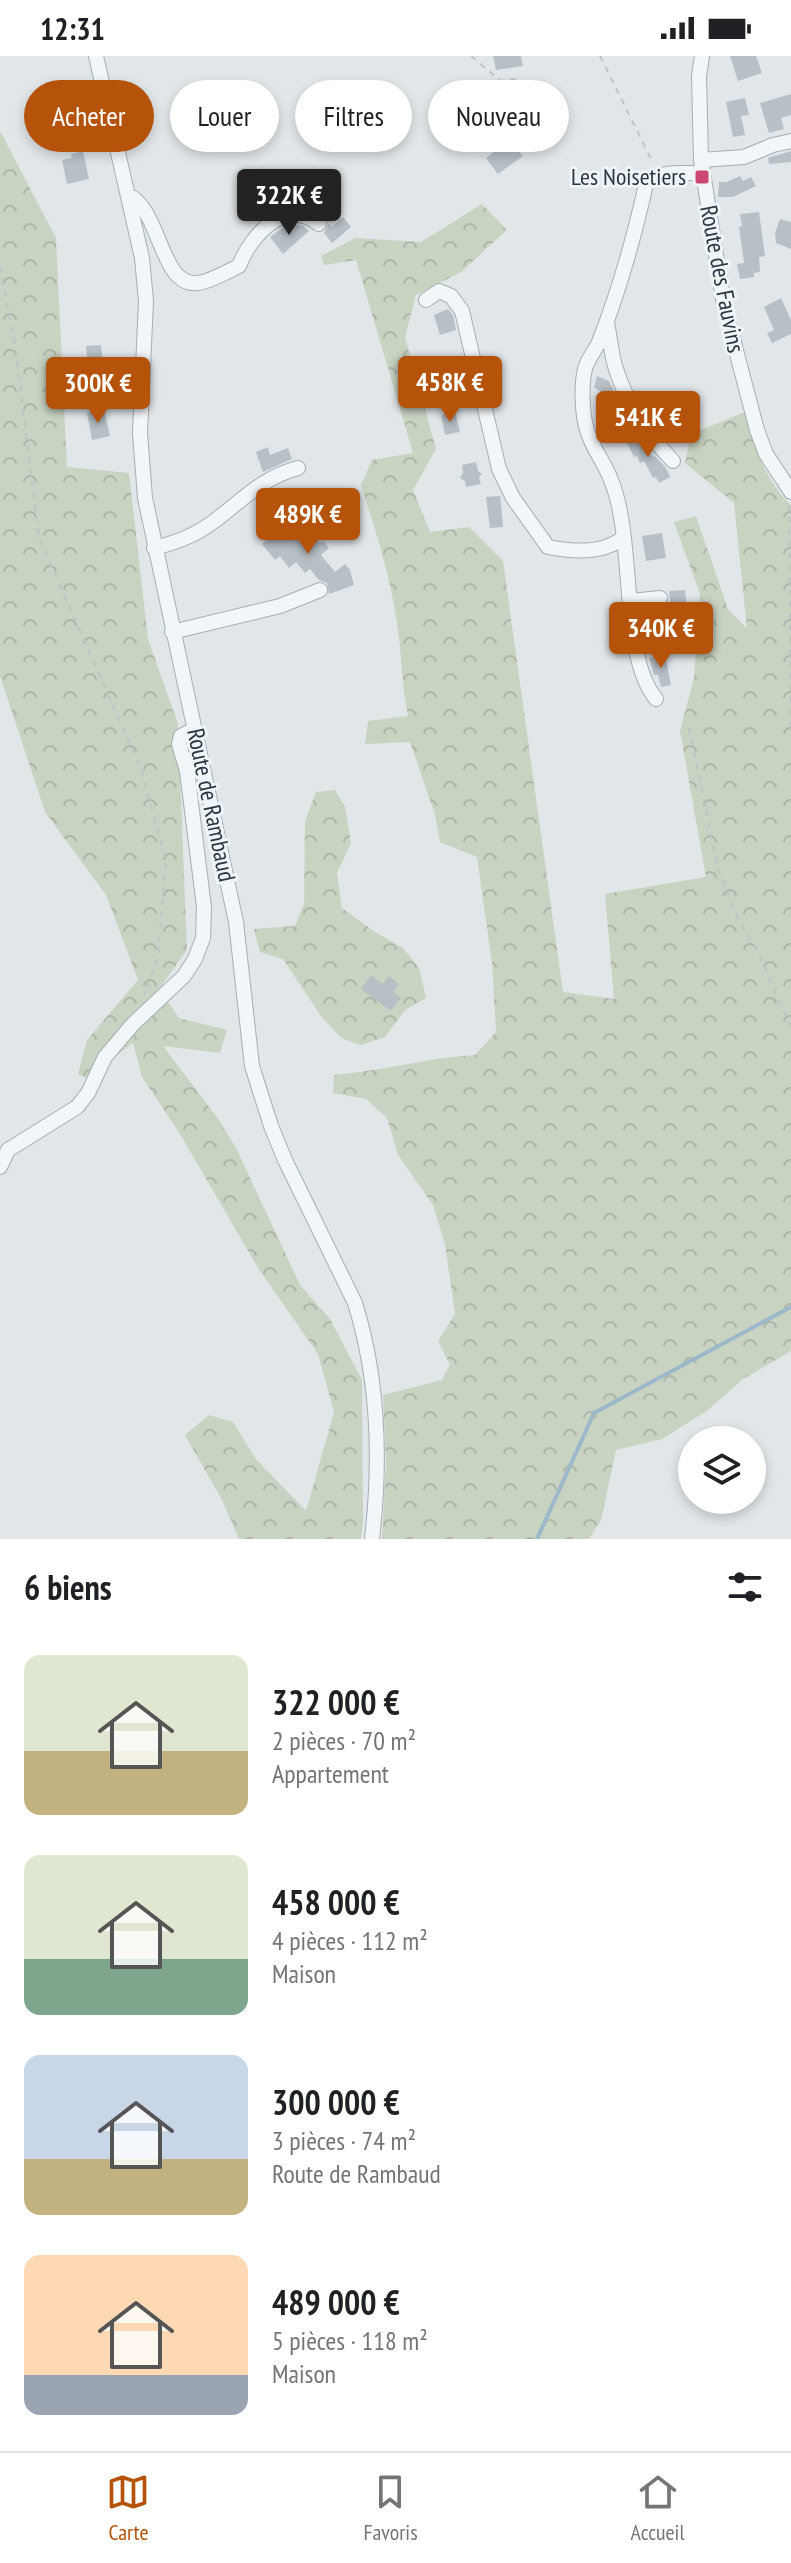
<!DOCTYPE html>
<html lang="fr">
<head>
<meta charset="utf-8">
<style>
  :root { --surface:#fff; --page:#f2f2f2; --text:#202124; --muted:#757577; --line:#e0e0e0; --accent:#b45309 }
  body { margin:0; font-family:"PT Sans Narrow",sans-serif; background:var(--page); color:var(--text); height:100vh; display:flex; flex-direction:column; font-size:30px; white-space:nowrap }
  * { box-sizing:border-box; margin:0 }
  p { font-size:26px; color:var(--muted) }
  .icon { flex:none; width:44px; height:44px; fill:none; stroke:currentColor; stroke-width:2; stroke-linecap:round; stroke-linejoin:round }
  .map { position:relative; height:1483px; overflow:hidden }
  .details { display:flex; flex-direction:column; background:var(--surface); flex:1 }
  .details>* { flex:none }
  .top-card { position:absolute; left:24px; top:24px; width:744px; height:72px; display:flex; gap:16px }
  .tools { position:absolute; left:678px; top:1370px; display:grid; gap:16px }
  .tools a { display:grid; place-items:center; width:88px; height:88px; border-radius:50%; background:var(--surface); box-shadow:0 4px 12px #0003; font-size:40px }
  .price { position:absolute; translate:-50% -68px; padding:0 18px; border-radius:8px; background:var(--accent); color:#fff; font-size:26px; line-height:52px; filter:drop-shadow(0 2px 4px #0008) }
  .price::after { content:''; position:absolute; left:50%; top:48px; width:24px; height:18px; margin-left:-12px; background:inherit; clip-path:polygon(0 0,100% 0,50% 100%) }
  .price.current { background:#222; color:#fff }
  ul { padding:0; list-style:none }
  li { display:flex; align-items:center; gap:24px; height:200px; padding:0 24px }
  li span { display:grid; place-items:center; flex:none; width:224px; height:160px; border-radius:16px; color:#555 }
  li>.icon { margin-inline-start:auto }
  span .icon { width:96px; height:96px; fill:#fffc; stroke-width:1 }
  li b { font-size:34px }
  h2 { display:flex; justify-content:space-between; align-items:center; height:96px; padding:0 24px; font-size:34px }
  .tag { padding:0 28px; border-radius:36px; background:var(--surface); box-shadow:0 4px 12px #0003; font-size:28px; line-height:72px }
  .tag.current { background:var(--accent); color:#fff }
  .status { display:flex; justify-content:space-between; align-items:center; height:56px; padding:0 40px; background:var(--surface); direction:ltr }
  .status svg { height:22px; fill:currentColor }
  .dock { display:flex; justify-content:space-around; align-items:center; height:112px; border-top:2px solid var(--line); background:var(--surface); font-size:22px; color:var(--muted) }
  .dock a { display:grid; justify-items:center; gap:4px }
  .dock .current { color:var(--accent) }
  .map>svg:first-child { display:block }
  .forest { fill:url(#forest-crowns) }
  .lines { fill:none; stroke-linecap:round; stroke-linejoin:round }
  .stream { stroke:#9cb9c9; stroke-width:4 }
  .building { fill:#b8c0c6 }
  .minor-casing { stroke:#a6aeb3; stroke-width:16 }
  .path { stroke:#bec4c8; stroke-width:2; stroke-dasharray:6 6; stroke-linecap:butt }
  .minor { stroke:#f3f6f8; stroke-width:14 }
  .poi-dot { fill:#cc4872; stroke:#f0f4f7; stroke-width:3 }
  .labels { text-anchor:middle; stroke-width:6; stroke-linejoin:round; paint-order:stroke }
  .poi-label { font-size:24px; fill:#293641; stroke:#f0f4f7; text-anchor:end }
  .street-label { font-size:24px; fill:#293641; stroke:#f0f4f7 }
</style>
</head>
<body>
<div class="status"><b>12:31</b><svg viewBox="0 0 49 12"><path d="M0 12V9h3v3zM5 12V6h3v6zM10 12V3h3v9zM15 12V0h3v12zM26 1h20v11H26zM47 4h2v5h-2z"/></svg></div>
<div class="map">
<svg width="791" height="1483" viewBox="0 0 791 1483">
  <defs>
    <pattern id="forest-crowns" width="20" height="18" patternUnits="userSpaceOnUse" patternTransform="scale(2)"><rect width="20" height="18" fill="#c9d3c2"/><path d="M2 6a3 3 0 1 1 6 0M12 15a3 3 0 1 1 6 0" fill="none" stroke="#adb6a8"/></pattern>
  </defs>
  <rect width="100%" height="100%" fill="#e1e6e9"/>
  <path class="forest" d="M0,75L56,182L67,411L129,417L148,583L178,668L187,894L159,933L179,962L227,974L220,997L163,990L219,1064L237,1094L300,1229L330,1263L362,1324L363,1466L361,1483H239L222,1444L185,1379L209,1359L233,1366L256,1403L306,1455L334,1356L318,1298L258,1212L180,1078L142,1021L133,987L86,1022L78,1018L87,984L138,924L106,839L45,756L0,620Z
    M482,148L507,174L461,216L416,239L405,281L436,393L413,434L430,476L469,471L503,505L563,936L614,943L605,838L706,821L680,675L694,622L700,538L674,466L696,460L728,553L747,573L734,447L685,407L691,378L745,356C754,389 765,425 791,449V1295L743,1323L707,1355L662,1383L616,1394L601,1464L589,1483H382L386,1405L383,1339L442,1324L450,1309L438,1285L455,1258L445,1188L433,1149L398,1099L387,1062L366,1043L333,1037L334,1019C382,1015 426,1002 475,999L496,976L492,907L477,801L440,786L435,759L410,686L365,688L368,665L408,660C401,627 402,594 396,561C389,515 375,473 361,429L372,404L413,397L356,204L324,209L321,200L355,182L421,186Z
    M335,734L345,751L351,787L337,817L342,852L375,876L403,892L419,912L426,942L405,954L385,981L360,989L341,982L321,960L283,903L260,896L254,873L295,870L304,848L305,765L316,736Z"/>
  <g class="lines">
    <path class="stream" d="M537,1483L594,1357L791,1251"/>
  </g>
  <path class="building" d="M493,0H521L523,10L496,14Z
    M730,0H756L762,17L738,25Z
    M791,38V59L781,62L784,73L769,77L760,47Z
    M745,42L749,59L741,60L745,79L733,81L726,46Z
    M510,84L523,100L498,118L486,102Z
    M83,95L89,123L67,128L62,104L72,102L71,98Z
    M791,95V106L769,108L768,102Z
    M740,120L743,125L751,121L756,130L733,141H718L719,126H727Z
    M759,156L765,200L759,201L760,216L754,217V221L740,223L737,208L744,207L739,171L742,170L740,158Z
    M343,161L351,171L332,187L324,177L329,168L332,171Z
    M780,163L791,166V193L776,187L775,177Z
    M294,169L303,170L309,175L283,198L270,181L284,171L285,173Z
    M781,242L791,264V278L772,287L767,277L774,274L764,251Z
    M448,253L453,259L456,274L440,279L434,259Z
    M101,289L103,311L88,312L86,290Z
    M597,320L609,325L621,350L610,355L599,334L594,332Z
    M104,353L110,380L92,384L87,357Z
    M455,356L460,376L445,379L441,359Z
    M638,379L653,401L655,400L666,412L670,421L659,427L656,421L653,422L644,405L640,407L637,400L634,401L626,385Z
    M268,391L270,399L288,392L292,403L263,416L256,396Z
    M476,406L478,415L482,418L479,421L481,428L466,431L465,425L460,422L463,417L462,409Z
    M500,440L503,471L490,472L486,441Z
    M300,468L304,473L307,471L320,487L323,485L329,492L321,499L335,516L345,508L350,514L354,529L329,538L327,527L319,524L310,513L305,517L296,506L289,512L280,500L275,504L262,488L281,471L287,478Z
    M662,477L666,502L646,505L642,480Z
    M685,534L688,562L672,563L669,535Z
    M665,599L671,629L661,631L658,619H654L649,602Z
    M371,919L383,928L389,920L399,928L393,936L401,942L391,955L361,933Z"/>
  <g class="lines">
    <g class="minor-casing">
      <path id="minor" d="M96,0L142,202L146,245L140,377L145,442L236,866L252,1010L271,1070L285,1104L355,1247C379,1324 381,1404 372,1483
        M702,0L699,20L701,104L724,249L757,374L766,398L791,436
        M701,104L744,101L773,89L791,85
        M128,139C161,153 160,232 198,227C212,225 226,216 239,210C251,179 285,141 319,168
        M426,244L439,235L451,240L462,255L499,413L513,442L548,491C573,496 604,498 624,481
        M607,267C610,281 611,296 615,310C626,346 647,378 673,405
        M154,492C175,487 196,479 213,466C243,444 261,422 298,412
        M631,545L660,542
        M172,576L280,550L320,534
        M656,643C619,597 636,484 611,424C605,407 592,392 587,374C582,358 581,330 585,313C587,304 595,295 599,286C619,235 634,182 646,128C659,113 684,118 702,117
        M0,1111L8,1094L77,1051L88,1037L105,1001L133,968L184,920L195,903L203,882L204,851L187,715L179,688L181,680L195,673"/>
    </g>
    <path class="path" d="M471,0L501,25L516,23
      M600,0L653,107
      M0,211L15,289L39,482L141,713L166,805L158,902L144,939
      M789,449L791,676
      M689,672L718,813L737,860L760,901L791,972"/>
    <use href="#minor" class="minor"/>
  </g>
  <rect class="poi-dot" x="694" y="113" width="16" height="16" rx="4"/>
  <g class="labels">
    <g class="poi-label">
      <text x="686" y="129">Les Noisetiers</text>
    </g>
    <g class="street-label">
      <text transform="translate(722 223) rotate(79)" y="8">Route des Fauvins</text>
      <text transform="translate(211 749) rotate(78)" y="8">Route de Rambaud</text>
    </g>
  </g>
</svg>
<div class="tools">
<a><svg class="icon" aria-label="layers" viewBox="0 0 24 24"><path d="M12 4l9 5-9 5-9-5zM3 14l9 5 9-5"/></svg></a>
</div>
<b class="price current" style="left:289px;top:181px">322K €</b>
<b class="price" style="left:450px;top:368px">458K €</b>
<b class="price" style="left:98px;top:369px">300K €</b>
<b class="price" style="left:648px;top:403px">541K €</b>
<b class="price" style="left:308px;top:500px">489K €</b>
<b class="price" style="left:661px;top:614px">340K €</b>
<div class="top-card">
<a class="tag current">Acheter</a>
<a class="tag">Louer</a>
<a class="tag">Filtres</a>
<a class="tag">Nouveau</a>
</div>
</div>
<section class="details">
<h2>6 biens<svg class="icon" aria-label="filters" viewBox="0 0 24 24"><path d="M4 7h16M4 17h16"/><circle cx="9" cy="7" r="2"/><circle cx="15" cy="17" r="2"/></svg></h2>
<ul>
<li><span style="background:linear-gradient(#dfe7d0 60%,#c2b280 0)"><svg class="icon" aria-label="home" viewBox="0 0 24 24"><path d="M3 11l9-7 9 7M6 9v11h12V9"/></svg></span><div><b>322 000 €</b><p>2 pièces · 70 m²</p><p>Appartement</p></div></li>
<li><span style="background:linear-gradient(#dfe7d0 65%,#7fa58c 0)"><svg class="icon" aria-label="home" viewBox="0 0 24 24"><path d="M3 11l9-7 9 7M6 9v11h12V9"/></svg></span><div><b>458 000 €</b><p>4 pièces · 112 m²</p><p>Maison</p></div></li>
<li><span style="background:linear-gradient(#c9d6e8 65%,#c2b280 0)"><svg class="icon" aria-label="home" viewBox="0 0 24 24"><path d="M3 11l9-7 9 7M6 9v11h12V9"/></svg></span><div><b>300 000 €</b><p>3 pièces · 74 m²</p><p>Route de Rambaud</p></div></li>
<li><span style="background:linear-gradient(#ffd9b3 75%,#9aa5b1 0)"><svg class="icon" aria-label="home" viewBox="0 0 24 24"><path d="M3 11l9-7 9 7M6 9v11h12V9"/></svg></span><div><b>489 000 €</b><p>5 pièces · 118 m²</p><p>Maison</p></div></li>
</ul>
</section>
<nav class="dock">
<a class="current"><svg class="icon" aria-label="map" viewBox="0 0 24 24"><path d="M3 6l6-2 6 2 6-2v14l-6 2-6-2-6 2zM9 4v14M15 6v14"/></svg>Carte</a>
<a><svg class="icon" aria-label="saved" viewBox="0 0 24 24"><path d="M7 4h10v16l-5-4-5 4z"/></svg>Favoris</a>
<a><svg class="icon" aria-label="home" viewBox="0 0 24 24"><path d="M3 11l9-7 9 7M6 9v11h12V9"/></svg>Accueil</a>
</nav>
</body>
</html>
